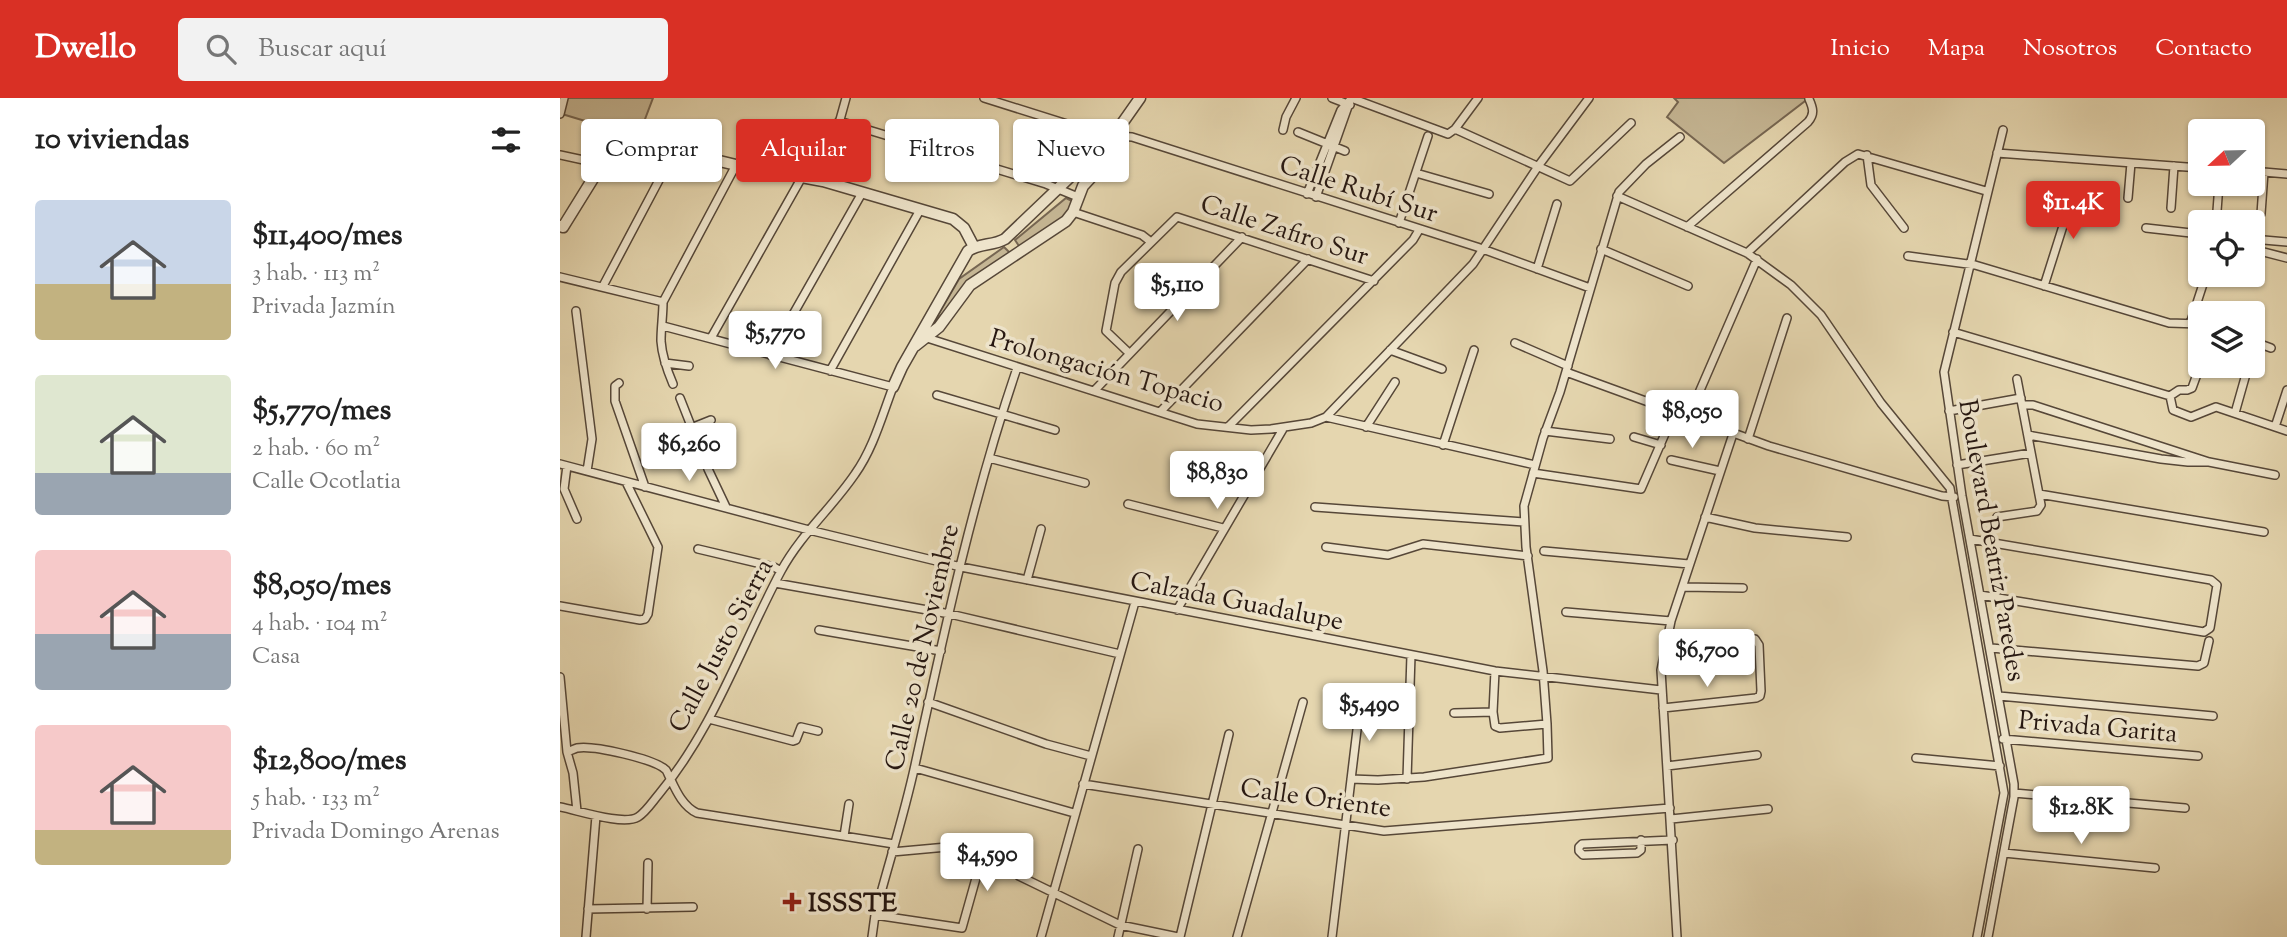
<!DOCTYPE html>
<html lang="es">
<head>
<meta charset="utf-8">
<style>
  :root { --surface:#fff; --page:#f2f2f2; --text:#222; --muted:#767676; --accent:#d93025 }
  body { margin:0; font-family:"Sorts Mill Goudy",serif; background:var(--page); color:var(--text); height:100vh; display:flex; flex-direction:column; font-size:26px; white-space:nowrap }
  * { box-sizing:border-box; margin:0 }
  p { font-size:23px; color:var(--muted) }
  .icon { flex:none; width:38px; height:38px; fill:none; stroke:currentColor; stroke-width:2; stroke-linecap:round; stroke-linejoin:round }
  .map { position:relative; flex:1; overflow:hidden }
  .sheet { display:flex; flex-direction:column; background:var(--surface); width:560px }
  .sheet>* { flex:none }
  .guide { position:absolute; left:21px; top:21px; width:665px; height:63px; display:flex; gap:14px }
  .needle { width:46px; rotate:248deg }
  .fabs { position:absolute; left:1628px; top:21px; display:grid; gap:14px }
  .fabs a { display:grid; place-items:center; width:77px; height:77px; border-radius:7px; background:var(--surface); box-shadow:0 2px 5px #0004; font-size:35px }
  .price { position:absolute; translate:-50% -60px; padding:0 16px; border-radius:7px; background:#fff; color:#222; font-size:23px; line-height:46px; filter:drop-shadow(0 2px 4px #0008) }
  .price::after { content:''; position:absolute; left:50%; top:42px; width:21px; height:16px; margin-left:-10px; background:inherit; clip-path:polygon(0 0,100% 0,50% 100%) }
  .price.active { background:var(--accent); color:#fff }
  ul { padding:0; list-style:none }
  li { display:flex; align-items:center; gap:21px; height:175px; padding:0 35px }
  li span { display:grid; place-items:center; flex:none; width:196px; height:140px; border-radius:7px; color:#555 }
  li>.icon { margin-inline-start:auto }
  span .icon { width:84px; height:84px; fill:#fffc; stroke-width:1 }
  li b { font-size:30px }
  h2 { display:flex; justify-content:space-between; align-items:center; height:84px; padding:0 35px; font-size:30px }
  .pill { padding:0 24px; border-radius:7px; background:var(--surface); box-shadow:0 2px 5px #0004; font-size:24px; line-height:63px }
  .pill.active { background:var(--accent); color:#fff }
  header { display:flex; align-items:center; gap:42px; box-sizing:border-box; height:98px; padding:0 35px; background:var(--accent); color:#fff }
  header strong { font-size:33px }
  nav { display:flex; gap:38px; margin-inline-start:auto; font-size:24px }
  .search { width:490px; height:63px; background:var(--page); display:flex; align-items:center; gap:18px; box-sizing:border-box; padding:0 24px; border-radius:7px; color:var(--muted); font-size:26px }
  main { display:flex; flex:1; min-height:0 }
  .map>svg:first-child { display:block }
  .green { fill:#c5b694; stroke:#766652; stroke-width:2 }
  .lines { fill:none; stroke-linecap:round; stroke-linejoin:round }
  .minor-casing { stroke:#564738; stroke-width:10 }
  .tertiary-casing { stroke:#564738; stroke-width:13 }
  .minor { stroke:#eee4cb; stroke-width:7 }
  .tertiary { stroke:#eee4cb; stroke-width:10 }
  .poi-dot { fill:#8f2418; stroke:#eee4cb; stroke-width:2.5 }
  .labels { text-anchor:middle; stroke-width:7; stroke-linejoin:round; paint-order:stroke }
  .street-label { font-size:26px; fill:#261711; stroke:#eee4cb }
  .poi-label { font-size:26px; font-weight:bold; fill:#261711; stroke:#eee4cb; text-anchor:start }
</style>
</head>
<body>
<header>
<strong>Dwello</strong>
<div class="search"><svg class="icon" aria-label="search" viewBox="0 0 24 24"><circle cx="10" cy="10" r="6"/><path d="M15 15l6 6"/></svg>Buscar aquí</div>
<nav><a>Inicio</a><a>Mapa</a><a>Nosotros</a><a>Contacto</a></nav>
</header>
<main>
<section class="sheet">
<h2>10 viviendas<svg class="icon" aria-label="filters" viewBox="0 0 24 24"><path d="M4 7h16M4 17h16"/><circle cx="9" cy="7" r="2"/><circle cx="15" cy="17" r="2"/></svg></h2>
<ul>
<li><span style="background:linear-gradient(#c9d6e8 60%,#c2b280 0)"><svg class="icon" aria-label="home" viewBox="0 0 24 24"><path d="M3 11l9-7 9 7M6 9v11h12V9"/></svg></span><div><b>$11,400/mes</b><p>3 hab. · 113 m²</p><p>Privada Jazmín</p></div></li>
<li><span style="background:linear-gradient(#dfe7d0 70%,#9aa5b1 0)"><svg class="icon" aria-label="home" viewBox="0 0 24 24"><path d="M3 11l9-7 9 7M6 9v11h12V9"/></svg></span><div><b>$5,770/mes</b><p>2 hab. · 60 m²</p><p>Calle Ocotlatia</p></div></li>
<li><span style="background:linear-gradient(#f6c9c9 60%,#9aa5b1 0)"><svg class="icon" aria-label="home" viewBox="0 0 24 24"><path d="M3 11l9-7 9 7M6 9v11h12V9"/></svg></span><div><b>$8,050/mes</b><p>4 hab. · 104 m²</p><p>Casa</p></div></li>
<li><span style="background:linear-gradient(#f6c9c9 75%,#c2b280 0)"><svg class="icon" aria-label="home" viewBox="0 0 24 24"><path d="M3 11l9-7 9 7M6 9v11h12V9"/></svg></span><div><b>$12,800/mes</b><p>5 hab. · 133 m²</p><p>Privada Domingo Arenas</p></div></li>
</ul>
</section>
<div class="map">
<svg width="1727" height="839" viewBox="0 0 1727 839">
  <rect width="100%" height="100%" fill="#e5d6af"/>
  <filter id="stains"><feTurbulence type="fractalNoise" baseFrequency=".00286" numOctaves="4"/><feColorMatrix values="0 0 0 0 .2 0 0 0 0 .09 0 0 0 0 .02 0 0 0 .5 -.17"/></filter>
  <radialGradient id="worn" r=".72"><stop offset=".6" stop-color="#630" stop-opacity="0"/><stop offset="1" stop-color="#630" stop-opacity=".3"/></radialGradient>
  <path class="green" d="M6,0H93L79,37L65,35L2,16Z
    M1114,0H1249L1164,65L1107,19L1118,4Z
    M506,100L514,104L511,114L461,151L455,142Z
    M444,149L452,157L405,193L374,224L399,181Z"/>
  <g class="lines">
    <g class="minor-casing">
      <path id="minor" d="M424,0L542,37L572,39L917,149L1030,190
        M772,0L790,7
        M791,0L888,36L895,31
        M0,16L4,0
        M279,23L486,86L518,99
        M895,31L1010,83L1071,25
        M895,31L918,0
        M723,32L726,19L736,0
        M738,34L785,53
        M1437,55L1640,70
        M0,57L42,66
        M1307,57L1311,87L1344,130
        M1692,73L1727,76
        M856,75L929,96
        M263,83L286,0
        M747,96L781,12L790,2
        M1057,98L1187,155L1231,187L1261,217L1321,305L1390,390L1444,695L1417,839
        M756,99L791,0
        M1568,100L1571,65
        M1611,110L1614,68
        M1657,113L1659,86
        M513,114L582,137L591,144
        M1701,116L1704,74
        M839,125L868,38
        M1127,129L1248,24C1255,16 1253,10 1249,1
        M1586,130L1640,136
        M1692,141L1727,144
        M1041,151L1128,188
        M1692,151L1727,160
        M1187,155L1285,64L1298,56L1426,93
        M1348,158L1415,167L1609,225L1640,226
        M977,171L997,106
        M0,179L103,204
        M43,188L115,52
        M1484,188L1515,90
        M16,213L32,341L27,373
        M1630,226L1646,177
        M1393,234L1610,298
        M364,239L637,326L691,332L711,331L751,325L766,319L913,166L979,67L1029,0
        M151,240L242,79
        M1692,243L1711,250
        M955,245L1008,268
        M830,252L882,271
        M568,254L546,233L555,185L561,174L617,119L814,183
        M210,257L302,95
        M105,265L129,268
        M270,273L360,112
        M1006,274L1209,348L1382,398L1394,399
        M59,285L55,288V303L85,389
        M113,286C107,272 102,258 101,243C101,230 103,217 103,204L176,67
        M534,293L682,139
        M377,297L495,332
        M1610,298L1613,312L1631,319L1656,309L1727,333
        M1610,298L1619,292H1627L1632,290L1640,268
        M120,300L148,371L166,409
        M1462,307H1473L1649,364L1715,377
        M1389,313L1461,300
        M600,314L748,161
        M1675,315L1688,269
        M766,319L975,367
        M1128,320L1197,161
        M668,329L853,142L859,132
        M806,329L835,284
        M1715,329L1727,292
        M131,330L151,322
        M985,333L1050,341
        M1468,337L1601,361L1628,364H1647
        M1074,339L1101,347
        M1188,341L1227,220
        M883,347L914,252
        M429,360L525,385
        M1111,362L1160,373
        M0,366L249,432L401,469L935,573L1101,592
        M1397,367L1471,355
        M7,368L4,391L17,421
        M973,375L1081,391L1114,315
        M1479,396L1704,434
        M568,406L663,430
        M755,409L964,424
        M1145,419L1195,430L1287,439
        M1437,419L1477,413L1481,407L1457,281
        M1410,441L1651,482L1657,487L1650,530L1644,534L1420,497
        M766,449L828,457L863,446L968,458
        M138,451L214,469L221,473
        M984,453L1129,466
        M467,482L481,431
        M215,485L390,516L560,556
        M1123,489L1183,490
        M0,508L80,522L85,521L88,516L98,449L66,384
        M617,512L723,331
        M1006,514L1111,523
        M259,532L381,553
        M1431,550L1638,568L1644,565L1649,543
        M935,573L933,614L935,628L940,630L987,626
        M0,579L7,654L13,675L17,713
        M1439,598L1653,618
        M368,604L486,646L531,658
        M1103,610L1196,600L1200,598L1201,593L1199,547L1195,541L1105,549
        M894,615L933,614
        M149,621L233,643L236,642L241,629L258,633
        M1443,641L1638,658
        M7,654C10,653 14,651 17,650C33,647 95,661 106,672C108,675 109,679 111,682C117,695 124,709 137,715L334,746
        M1356,660L1440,668
        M1107,668L1197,657
        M355,670L514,715
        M791,681L818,682L864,679L988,660L987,626L983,573L966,449L964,408L983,340L1000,294L1059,94L1086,66L1120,39
        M847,681L851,557
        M523,686L824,733L1110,710
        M1454,695L1625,710
        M0,709C17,712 63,728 78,719C86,714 93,703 99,696C154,630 181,548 221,473C241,436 272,410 295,376C313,351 322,318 333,289L103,228
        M1111,721L1208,711
        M284,738L289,706
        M1081,742V752L1077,755L1023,757L1019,753V749L1022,746L1113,742
        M332,754L409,747L425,748L459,778L560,827L618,839
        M1444,755L1595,770
        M28,811L133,809
        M87,811L88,765
        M315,817L402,830L425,748
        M26,839L36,718
        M312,839L315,817C328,767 344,718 355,667C384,534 413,399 457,270
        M481,839L575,504
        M558,839L578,751
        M620,839L669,636
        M677,839L743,604
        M772,839L800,607
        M1117,839L1101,572L1111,523L1173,336
        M1428,839L1454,699V686L1402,398L1384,274L1443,32"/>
    </g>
    <g class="tertiary-casing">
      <path id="tertiary" d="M0,128L3,129L42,66L56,38L176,67L263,83L393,121L404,130L414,149
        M355,248L379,229L410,187L506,123L513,114L523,88L558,50L561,41L560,30
        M333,289L342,269L408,153C419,145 433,148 445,141L554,37L580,0"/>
    </g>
    <use href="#minor" class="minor"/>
    <use href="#tertiary" class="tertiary"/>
  </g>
  <path class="poi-dot" d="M228.5 793.5h7v7h7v7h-7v7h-7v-7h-7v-7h7z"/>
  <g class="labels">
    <g class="street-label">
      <text transform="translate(799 90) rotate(18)" y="9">Calle Rubí Sur</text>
      <text transform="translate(725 131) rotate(18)" y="9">Calle Zafiro Sur</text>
      <text transform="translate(547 272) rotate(16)" y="9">Prolongación Topacio</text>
      <text transform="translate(1433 442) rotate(80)" y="9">Boulevard Beatriz Paredes</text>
      <text transform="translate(677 502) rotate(11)" y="9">Calzada Guadalupe</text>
      <text transform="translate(160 547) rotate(-62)" y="9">Calle Justo Sierra</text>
      <text transform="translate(361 549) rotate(-77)" y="9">Calle 20 de Noviembre</text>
      <text transform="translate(1538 628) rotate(5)" y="9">Privada Garita</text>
      <text transform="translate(756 699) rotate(8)" y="9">Calle Oriente</text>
    </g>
    <g class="poi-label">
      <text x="248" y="813">ISSSTE</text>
    </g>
  </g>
  <rect width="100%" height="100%" filter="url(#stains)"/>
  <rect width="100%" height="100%" fill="url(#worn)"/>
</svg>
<div class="fabs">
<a><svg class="needle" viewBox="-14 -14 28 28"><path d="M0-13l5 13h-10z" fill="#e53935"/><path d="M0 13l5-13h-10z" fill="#767676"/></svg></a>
<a><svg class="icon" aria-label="locate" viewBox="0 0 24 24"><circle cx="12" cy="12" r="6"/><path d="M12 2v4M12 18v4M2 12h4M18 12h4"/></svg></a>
<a><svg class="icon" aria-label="layers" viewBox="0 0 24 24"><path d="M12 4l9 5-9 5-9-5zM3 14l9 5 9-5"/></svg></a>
</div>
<b class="price active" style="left:1513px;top:143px">$11.4K</b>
<b class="price" style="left:617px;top:225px">$5,110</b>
<b class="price" style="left:215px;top:273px">$5,770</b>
<b class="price" style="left:1132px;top:352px">$8,050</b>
<b class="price" style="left:129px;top:385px">$6,260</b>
<b class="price" style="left:657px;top:413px">$8,830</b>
<b class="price" style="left:1147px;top:591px">$6,700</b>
<b class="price" style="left:809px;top:645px">$5,490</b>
<b class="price" style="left:1521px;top:748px">$12.8K</b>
<b class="price" style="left:427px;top:795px">$4,590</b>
<div class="guide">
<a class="pill">Comprar</a>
<a class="pill active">Alquilar</a>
<a class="pill">Filtros</a>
<a class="pill">Nuevo</a>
</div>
</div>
</main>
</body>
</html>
